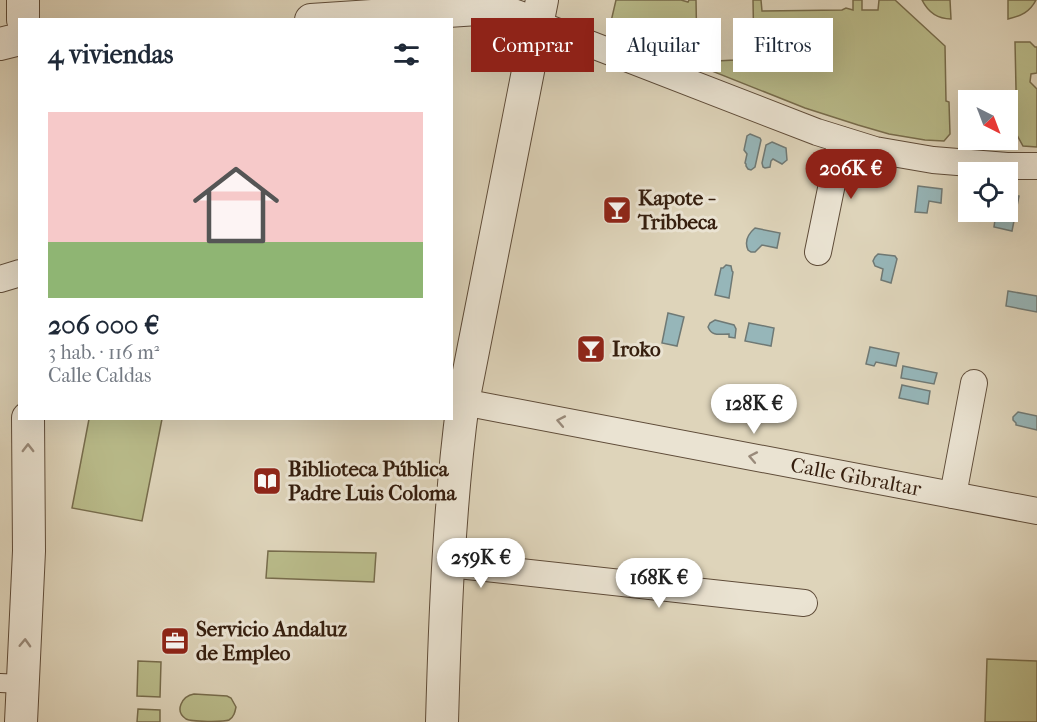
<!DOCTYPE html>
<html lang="es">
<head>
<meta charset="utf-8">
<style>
  :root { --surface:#fff; --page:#f2f2f3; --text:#1f2937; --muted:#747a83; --accent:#8f2418 }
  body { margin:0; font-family:"IM FELL French Canon",serif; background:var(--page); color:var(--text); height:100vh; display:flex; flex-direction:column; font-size:22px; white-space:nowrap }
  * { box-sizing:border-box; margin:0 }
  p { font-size:20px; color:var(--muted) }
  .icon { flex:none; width:33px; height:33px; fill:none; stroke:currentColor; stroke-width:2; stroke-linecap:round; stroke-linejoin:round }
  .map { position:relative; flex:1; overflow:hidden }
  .panel { position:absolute; left:18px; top:18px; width:435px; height:402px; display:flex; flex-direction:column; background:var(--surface); border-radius:0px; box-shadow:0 6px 24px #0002 }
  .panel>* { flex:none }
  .top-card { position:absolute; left:471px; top:18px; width:476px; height:54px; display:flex; gap:12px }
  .needle { width:39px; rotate:138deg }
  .buttons { position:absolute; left:958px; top:90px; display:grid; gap:12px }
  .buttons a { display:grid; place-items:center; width:60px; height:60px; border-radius:0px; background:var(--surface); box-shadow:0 6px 24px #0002; font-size:30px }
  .price { position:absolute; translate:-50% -51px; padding:0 14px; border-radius:21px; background:#fff; color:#222; font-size:20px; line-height:39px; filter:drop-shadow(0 2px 3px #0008) }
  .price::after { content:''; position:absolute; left:50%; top:36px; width:18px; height:14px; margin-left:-9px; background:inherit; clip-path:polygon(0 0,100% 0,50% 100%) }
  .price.on { background:var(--accent); color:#fff }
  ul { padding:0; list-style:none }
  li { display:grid; align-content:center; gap:12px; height:318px; padding:0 30px }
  li span { display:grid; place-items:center; height:186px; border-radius:0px; color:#555 }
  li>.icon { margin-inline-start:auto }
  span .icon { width:108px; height:108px; fill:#fffc; stroke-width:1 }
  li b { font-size:26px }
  h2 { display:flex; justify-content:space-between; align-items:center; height:72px; padding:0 30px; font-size:26px }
  .tag { padding:0 21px; border-radius:0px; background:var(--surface); box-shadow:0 6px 24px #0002; font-size:21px; line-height:54px }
  .tag.on { background:var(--accent); color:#fff }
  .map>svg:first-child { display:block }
  .green { fill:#b9bb8a; stroke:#776c4c; stroke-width:1.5 }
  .water { fill:#96b6b9; stroke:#6f7975; stroke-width:1.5 }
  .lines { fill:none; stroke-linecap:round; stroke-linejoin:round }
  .pedestrian-casing { stroke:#5f4c39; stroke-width:20 }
  .minor-casing { stroke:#5f4c39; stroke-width:28 }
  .tertiary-casing { stroke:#5f4c39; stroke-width:34 }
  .pedestrian { stroke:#eae3d2; stroke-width:18 }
  .minor { stroke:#eae3d2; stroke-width:26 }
  .tertiary { stroke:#eae3d2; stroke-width:32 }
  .oneway { stroke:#998a7a }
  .labels { text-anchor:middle; stroke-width:6; stroke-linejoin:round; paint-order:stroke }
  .poi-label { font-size:21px; font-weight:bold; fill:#351e0e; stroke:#eae3d2; text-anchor:start }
  .street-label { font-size:21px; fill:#351e0e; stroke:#eae3d2 }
</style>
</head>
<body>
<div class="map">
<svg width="1037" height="722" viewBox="0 0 1037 722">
  <rect width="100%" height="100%" fill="#ded4ba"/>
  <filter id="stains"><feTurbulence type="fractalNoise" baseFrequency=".00333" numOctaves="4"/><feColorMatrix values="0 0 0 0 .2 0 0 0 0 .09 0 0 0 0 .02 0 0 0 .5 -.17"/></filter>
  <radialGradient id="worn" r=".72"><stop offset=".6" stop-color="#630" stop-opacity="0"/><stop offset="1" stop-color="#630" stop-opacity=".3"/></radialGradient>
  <path class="green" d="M616,0H681L688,2L689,0H696L697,56H715L716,61L735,60L736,56L754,55L753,0H761L762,11L842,10L846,8L853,10V0H862V10H878L879,0H895L945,46L946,101L949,102L950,134L944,141L925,140L889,134L858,125L805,108L609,30Z
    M922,0H950L951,19C937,19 928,12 922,0Z
    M1008,0H1036C1030,12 1021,16 1008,19Z
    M1015,42H1030L1035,47H1037V73L1031,74L1030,82L1037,89V147L1023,146L1017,135Z
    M89,419H162L142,521L72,508Z
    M268,551L376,553L374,582L266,578Z
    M987,659L1037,661V722H985Z
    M138,661L161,662L160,697L137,696Z
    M194,694L227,696L231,698L236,707C235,712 234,717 229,720C224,722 191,722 186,719C174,711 182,696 194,694Z
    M138,709L160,710V722H137Z"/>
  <path class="water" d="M750,134L760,138L761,140L755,167L751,170L748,169L746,166V164L745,163L747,154L744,150L747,136Z
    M772,142L786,148L787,160L782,164L773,159L771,161L770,167L765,168L763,167L762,163L766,145Z
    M918,186L942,189L941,203L929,201L927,213L915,212Z
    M1008,194L1019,196L1012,231L994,227L995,220L1000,221L1002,212H1008Z
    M755,228L780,233L777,248L762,245L755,252H751L748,250C744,241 748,234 755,228Z
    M878,254L895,256L897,259L891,283L881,280L883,269L875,266L873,261L875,257Z
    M726,265L731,266L732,271L733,272L729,298L715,295L721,268H723Z
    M1008,291L1037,296V312L1006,306Z
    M668,313L684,317L677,346L662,343Z
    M715,320L734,325L736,329L735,338L729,337V334C720,334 712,337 708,327L710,323Z
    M749,323L774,328L771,346L745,341Z
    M870,347L899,353L896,366L876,362L874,366L866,364Z
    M903,366L937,373L934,384L901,378Z
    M902,385L930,391L928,404L899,398Z
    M1018,412L1037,416V430L1016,425V423L1013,420V417Z"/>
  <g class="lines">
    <g class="pedestrian-casing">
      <path id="pedestrian" d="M0,683L23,684"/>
    </g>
    <g class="minor-casing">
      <g id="minor">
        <path d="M538,24L817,132L875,150L933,160L1007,166H1037"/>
        <path d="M818,252L841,140"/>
        <path d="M0,279L20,273"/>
        <path id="s1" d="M463,402L1037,511"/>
        <path d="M953,495L974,383"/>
        <path d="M449,564L804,603"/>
      </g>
    </g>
    <g class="tertiary-casing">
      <path id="tertiary" d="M23,0V20
        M311,20L493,8L538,24
        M0,44L20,39
        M21,722L29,551L28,418
        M442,722C445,615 449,508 463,402L542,0"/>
    </g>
    <use href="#pedestrian" class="pedestrian"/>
    <use href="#minor" class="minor"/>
    <use href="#tertiary" class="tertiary"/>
  </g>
  <defs><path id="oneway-chevron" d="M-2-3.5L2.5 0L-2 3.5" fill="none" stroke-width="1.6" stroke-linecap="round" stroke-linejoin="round" transform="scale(1.5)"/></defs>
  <g class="oneway">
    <use href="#oneway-chevron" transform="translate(561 421) rotate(-169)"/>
    <use href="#oneway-chevron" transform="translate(28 448) rotate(-90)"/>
    <use href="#oneway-chevron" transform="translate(753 457) rotate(-169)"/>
    <use href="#oneway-chevron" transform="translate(25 643) rotate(-88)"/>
  </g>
  <defs>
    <g id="bar-square" transform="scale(1.5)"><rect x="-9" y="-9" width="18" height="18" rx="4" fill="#8f2418" stroke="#eae3d2"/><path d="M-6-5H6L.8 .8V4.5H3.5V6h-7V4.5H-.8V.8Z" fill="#fff"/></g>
    <g id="library-square" transform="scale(1.5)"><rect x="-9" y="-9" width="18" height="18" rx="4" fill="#8f2418" stroke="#eae3d2"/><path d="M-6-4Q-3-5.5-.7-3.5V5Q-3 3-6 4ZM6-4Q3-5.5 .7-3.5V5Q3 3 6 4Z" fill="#fff"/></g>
    <g id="office-square" transform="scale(1.5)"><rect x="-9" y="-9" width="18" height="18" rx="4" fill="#8f2418" stroke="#eae3d2"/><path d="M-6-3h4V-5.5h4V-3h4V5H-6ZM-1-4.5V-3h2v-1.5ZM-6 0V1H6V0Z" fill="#fff"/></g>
  </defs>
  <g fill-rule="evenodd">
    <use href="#bar-square" x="617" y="210"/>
    <use href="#bar-square" x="591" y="349"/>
    <use href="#library-square" x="267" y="481"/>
    <use href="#office-square" x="175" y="641"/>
  </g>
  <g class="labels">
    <g class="poi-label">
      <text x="638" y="205">Kapote -<tspan x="638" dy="24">Tribbeca</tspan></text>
      <text x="612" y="356">Iroko</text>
      <text x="288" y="476">Biblioteca Pública<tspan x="288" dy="24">Padre Luis Coloma</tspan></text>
      <text x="196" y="636">Servicio Andaluz<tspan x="196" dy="24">de Empleo</tspan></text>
    </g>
    <g class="street-label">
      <text dy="7" stroke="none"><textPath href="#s1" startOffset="400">Calle Gibraltar</textPath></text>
    </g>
  </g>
  <rect width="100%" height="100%" filter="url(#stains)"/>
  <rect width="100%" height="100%" fill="url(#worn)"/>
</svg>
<div class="buttons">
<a><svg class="needle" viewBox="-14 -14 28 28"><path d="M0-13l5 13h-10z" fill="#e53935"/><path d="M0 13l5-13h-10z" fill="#747a83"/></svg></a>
<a><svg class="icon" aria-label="locate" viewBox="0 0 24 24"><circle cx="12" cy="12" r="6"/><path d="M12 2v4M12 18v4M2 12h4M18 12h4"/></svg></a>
</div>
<b class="price on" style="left:851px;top:200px">206K €</b>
<b class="price" style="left:754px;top:435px">128K €</b>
<b class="price" style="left:481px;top:589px">259K €</b>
<b class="price" style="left:659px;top:609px">168K €</b>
<div class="top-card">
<a class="tag on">Comprar</a>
<a class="tag">Alquilar</a>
<a class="tag">Filtros</a>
</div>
<section class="panel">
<h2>4 viviendas<svg class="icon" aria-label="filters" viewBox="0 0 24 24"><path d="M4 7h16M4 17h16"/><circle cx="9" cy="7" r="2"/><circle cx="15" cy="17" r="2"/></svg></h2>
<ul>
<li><span style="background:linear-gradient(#f6c9c9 70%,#8fb573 0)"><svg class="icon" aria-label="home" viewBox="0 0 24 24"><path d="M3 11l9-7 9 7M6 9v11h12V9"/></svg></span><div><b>206 000 €</b><p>3 hab. · 116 m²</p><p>Calle Caldas</p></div></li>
</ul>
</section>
</div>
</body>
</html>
